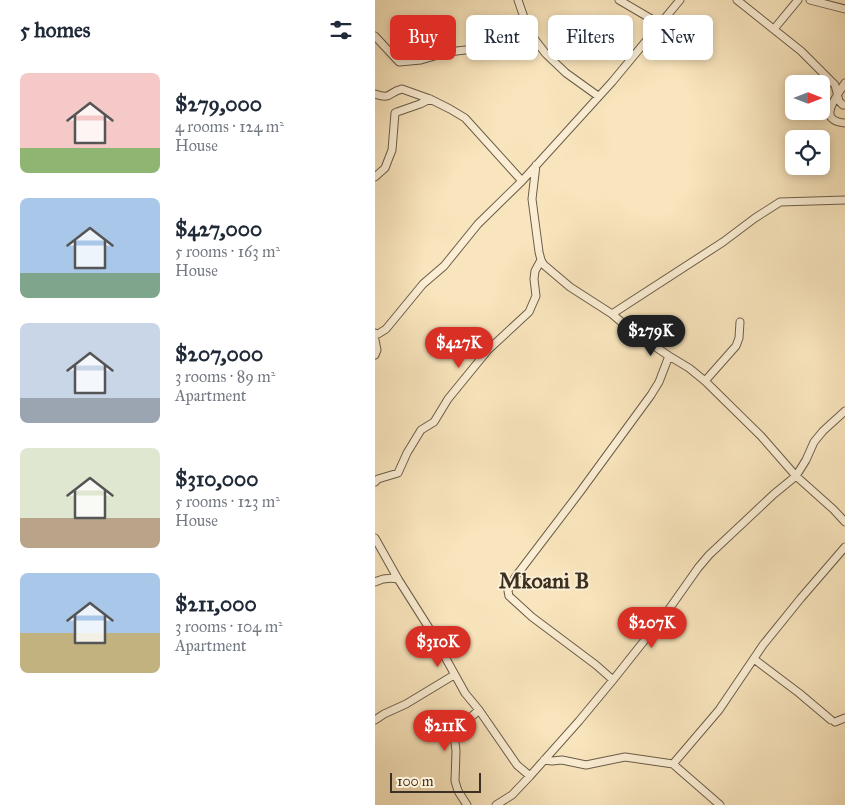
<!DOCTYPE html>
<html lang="en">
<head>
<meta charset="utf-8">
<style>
  :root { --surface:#fff; --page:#f6f6f7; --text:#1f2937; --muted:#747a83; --accent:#d93025 }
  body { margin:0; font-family:"IM FELL Great Primer",serif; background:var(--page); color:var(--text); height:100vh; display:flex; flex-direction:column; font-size:19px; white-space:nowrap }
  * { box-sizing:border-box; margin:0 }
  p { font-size:16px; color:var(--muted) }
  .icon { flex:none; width:28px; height:28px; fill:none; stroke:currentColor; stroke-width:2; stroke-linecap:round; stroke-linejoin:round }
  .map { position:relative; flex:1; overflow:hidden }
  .panel { display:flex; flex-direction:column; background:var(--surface); width:375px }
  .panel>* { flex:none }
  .hud { position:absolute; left:15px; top:15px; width:380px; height:45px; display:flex; gap:10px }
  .needle { width:32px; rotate:90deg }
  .tools { position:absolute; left:410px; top:75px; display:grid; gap:10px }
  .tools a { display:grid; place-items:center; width:45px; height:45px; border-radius:8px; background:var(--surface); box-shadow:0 2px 8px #0003; font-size:25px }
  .scale { position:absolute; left:15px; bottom:12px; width:91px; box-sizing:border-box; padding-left:5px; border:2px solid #3b3021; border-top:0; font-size:14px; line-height:18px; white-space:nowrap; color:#3b3021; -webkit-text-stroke:4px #fbeed4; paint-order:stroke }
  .price { position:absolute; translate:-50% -42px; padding:0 11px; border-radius:18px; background:var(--accent); color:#fff; font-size:16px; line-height:32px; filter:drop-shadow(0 1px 2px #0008) }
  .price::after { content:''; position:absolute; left:50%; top:30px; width:15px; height:11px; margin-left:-8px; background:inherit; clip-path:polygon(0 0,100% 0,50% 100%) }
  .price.current { background:#222; color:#fff }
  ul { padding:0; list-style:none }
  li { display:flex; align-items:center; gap:15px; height:125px; padding:0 20px }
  li span { display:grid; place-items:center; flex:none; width:140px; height:100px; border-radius:8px; color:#555 }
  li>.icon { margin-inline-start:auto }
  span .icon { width:60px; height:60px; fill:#fffc; stroke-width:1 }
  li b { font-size:21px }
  h2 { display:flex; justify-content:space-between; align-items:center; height:60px; padding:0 20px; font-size:21px }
  .pill { padding:0 18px; border-radius:8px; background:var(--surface); box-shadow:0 2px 8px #0003; font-size:18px; line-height:45px }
  .pill.current { background:var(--accent); color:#fff }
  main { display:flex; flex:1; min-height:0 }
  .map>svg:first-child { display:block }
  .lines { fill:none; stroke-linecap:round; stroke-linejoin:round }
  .minor-casing { stroke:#6a5d48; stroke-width:9 }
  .minor { stroke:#fbeed4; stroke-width:7 }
  .labels { text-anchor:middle; stroke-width:4; stroke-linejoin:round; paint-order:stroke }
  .quarter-label { font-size:22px; font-weight:bold; fill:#3b3021; stroke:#fbeed4 }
</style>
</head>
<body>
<main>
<section class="panel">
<h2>5 homes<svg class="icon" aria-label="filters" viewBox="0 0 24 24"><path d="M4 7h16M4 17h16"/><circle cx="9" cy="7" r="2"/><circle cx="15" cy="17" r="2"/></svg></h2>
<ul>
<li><span style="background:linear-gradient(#f6c9c9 75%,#8fb573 0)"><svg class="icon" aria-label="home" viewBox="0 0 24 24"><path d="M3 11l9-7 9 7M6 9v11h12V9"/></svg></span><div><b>$279,000</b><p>4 rooms · 124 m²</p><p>House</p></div></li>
<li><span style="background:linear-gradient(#a9c7e8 75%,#7fa58c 0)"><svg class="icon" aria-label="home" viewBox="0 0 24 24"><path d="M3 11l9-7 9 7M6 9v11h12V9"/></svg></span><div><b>$427,000</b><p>5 rooms · 163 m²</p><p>House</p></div></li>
<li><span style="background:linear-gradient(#c9d6e8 75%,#9aa5b1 0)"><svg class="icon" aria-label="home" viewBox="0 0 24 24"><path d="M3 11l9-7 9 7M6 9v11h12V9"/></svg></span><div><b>$207,000</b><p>3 rooms · 89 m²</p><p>Apartment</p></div></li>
<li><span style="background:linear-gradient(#dfe7d0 70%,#b9a48a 0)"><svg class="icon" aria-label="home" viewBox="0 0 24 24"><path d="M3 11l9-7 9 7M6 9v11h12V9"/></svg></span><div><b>$310,000</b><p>5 rooms · 123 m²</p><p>House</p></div></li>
<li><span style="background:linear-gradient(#a9c7e8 60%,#c2b280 0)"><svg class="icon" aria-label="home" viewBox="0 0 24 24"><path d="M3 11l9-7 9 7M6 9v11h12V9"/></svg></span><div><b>$211,000</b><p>3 rooms · 104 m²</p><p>Apartment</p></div></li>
</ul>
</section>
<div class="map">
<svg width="470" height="805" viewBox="0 0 470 805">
  <rect width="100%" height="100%" fill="#f9e5bd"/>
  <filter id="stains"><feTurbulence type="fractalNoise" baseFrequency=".004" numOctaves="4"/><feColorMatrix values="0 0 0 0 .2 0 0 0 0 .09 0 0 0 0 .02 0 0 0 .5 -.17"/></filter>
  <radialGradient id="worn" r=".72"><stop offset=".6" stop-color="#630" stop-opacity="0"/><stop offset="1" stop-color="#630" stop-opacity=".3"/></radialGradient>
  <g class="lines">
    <g class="minor-casing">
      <path id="minor" d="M143,0L154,32
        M244,0L285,24
        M362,0L426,51L460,85L464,101L468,105H470
        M435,0L470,9
        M399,29L423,0
        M0,36L24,62L46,60L73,52L108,48L118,46L150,32H154L171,54L191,73L223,96
        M470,83L468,86C460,99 442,121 470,123
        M0,94C17,100 13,92 27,89L55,99L75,109L90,118L147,181
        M161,165L157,199L164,252L166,260L169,265L195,287L237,314L257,331L294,356L314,368L330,381L386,436L421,476L458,509L470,522
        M0,177L10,168L17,150L20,113L22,112L45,104L55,99
        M237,314L348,242L380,218L405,202L470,200
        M0,333L3,334L11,329L48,284L69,266L103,224L147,181L237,82L305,0
        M0,355L2,350L0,340
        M330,381L361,346L364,338L365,322
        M0,482L3,479L23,473L32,453L46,430L59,422L73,399L113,350L154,312L161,296L159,279L160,271L166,260
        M0,538L23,579L54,628L90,693L104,710L142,765L155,776
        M0,582C8,578 14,577 23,579
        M379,659L424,693L456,720
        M238,680L221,665L157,617L134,596L133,591L135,586L141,576L205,492L276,395L284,382L294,356
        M0,720L9,714L31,704L79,675
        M460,722L470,718
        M169,760L177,761L187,760L211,765L250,757L298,764L345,805
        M298,764L344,710L388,645L426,598L470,547
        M92,805L83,791L80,781L81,751L79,734L80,731L104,710
        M121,805L137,795L155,776L204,721L238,680L292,612L323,568L334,555L399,494L421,476L431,460L439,442L448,431L470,411"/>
    </g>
    <use href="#minor" class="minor"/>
  </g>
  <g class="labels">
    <g class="quarter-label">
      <text x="169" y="588">Mkoani B</text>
    </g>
  </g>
  <rect width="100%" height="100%" filter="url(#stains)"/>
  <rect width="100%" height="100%" fill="url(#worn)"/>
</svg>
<div class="tools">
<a><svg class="needle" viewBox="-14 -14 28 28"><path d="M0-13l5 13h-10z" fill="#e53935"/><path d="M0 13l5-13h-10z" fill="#747a83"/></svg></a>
<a><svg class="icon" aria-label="locate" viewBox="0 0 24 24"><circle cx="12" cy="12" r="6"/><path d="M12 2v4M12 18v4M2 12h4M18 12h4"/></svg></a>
</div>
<div class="scale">100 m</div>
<b class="price current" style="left:276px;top:357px">$279K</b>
<b class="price" style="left:84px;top:369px">$427K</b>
<b class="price" style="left:277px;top:649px">$207K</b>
<b class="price" style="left:63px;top:668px">$310K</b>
<b class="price" style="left:70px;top:752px">$211K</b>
<div class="hud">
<a class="pill current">Buy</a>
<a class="pill">Rent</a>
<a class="pill">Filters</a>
<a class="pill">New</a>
</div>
</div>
</main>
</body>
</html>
